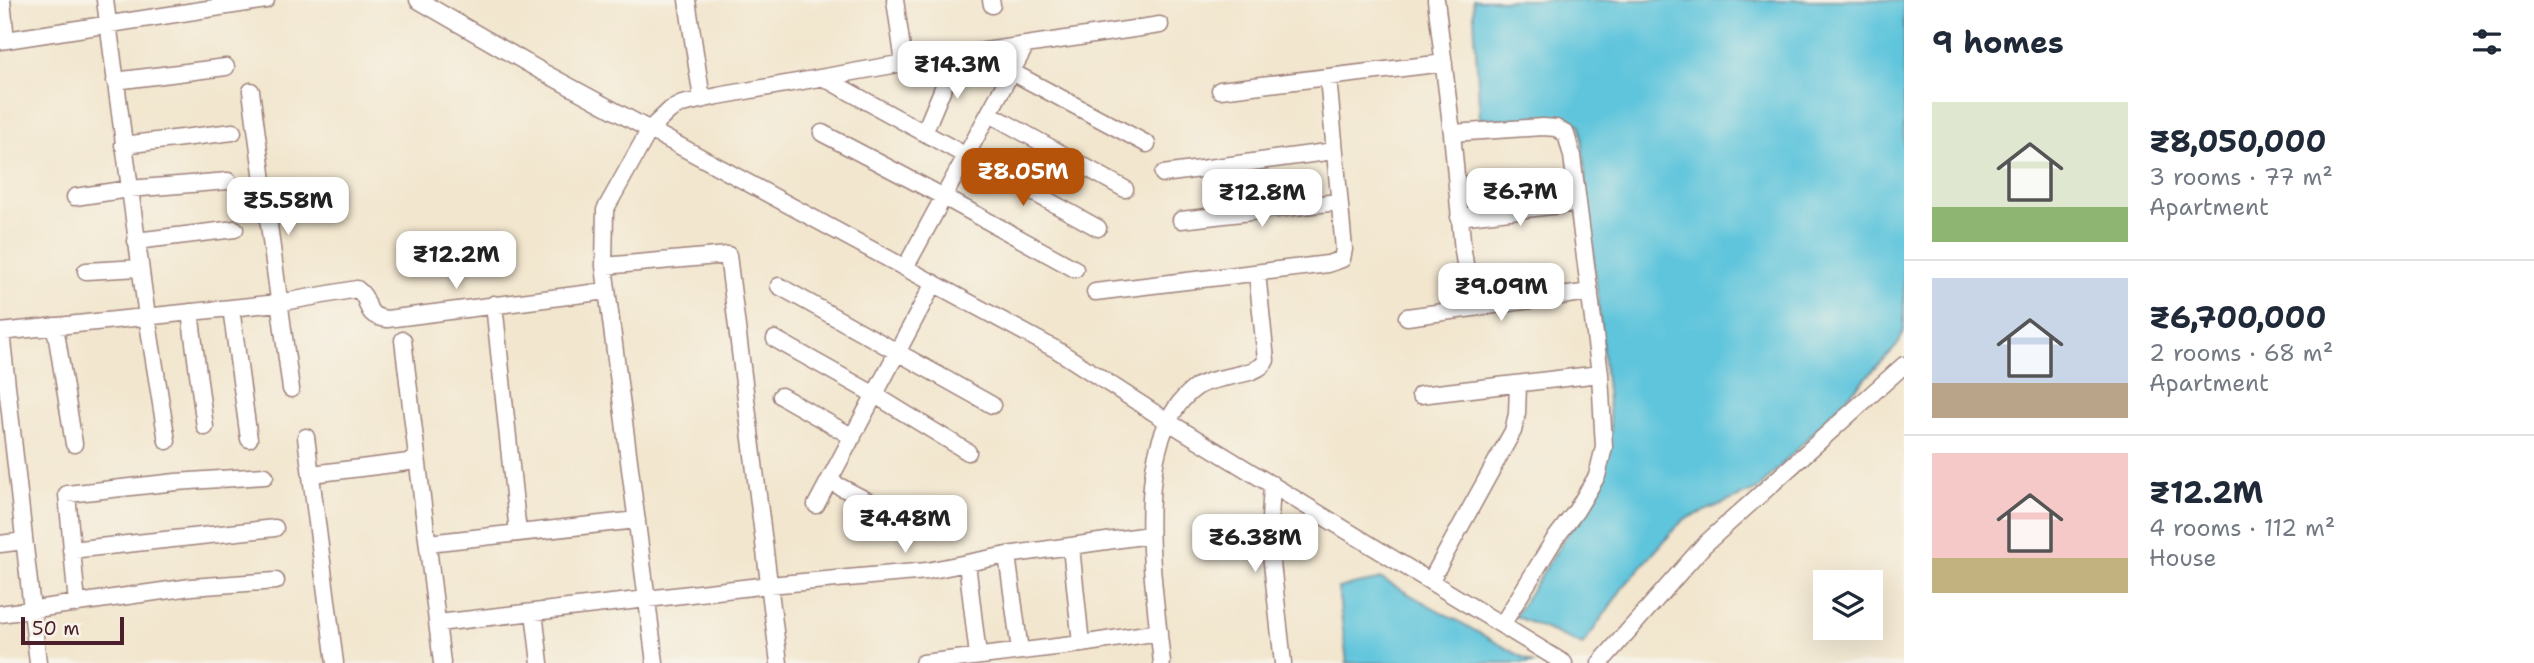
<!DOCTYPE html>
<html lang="en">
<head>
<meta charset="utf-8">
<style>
  :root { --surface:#fff; --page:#f6f6f7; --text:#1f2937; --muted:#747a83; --line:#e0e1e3; --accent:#b45309 }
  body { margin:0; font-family:"Shantell Sans",sans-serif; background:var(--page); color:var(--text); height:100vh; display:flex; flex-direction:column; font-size:26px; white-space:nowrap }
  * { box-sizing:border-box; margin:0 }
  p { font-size:23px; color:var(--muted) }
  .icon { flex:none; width:38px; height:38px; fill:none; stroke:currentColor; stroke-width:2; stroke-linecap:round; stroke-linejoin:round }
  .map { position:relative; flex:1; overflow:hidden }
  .panel { display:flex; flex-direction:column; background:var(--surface); width:630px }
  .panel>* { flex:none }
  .controls { position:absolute; left:1813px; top:570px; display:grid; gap:14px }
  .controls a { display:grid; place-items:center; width:70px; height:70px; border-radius:0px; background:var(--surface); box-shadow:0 7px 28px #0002; font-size:35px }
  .scale { position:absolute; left:21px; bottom:18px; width:103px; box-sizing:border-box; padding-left:7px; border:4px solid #4a1f2b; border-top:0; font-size:19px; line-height:24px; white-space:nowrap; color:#4a1f2b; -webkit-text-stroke:5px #f7f3e8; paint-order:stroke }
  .price { position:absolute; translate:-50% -60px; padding:0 16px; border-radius:14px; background:#fff; color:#222; font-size:23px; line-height:46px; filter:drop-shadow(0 2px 4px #0008) }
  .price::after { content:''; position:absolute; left:50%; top:42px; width:21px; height:16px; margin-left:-10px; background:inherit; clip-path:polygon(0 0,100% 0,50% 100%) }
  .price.active { background:var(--accent); color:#fff }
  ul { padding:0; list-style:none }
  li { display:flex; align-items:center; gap:21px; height:175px; padding:0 28px }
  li+li { border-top:2px solid var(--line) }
  li span { display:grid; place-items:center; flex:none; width:196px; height:140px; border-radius:0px; color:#555 }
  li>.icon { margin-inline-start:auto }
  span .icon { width:84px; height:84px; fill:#fffc; stroke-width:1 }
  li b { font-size:30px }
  h2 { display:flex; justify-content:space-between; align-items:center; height:84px; padding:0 28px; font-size:30px }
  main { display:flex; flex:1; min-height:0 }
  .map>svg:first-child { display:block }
  .water { fill:#5fc5dc; stroke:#547284; stroke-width:2 }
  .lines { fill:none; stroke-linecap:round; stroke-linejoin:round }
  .minor-casing { stroke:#9e827c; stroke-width:19 }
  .minor { stroke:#fff; stroke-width:16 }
</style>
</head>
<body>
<main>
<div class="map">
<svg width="1904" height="663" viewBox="0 0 1904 663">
  <rect width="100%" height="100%" fill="#f7f3e8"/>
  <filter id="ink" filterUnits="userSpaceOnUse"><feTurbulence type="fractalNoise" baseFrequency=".0143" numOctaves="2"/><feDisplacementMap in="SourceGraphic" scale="14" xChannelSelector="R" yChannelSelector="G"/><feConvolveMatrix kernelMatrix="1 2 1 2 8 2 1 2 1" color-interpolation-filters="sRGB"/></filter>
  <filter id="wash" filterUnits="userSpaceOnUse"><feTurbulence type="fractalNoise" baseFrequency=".00686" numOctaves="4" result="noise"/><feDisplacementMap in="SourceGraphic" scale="28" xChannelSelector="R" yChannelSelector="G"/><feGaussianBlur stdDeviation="1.57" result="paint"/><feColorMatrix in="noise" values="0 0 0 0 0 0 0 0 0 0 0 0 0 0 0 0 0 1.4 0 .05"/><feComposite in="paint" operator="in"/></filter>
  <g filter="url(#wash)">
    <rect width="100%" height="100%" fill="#f2e6ce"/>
    <path class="water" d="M1473,0H1904V329L1898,345L1758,489L1683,520L1624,586L1583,645L1515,616L1591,497L1611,431L1580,124L1480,119Z
      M1382,579L1533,663H1347L1338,588Z"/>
  </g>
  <g filter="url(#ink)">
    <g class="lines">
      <g class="minor-casing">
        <path id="minor" d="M2,0L6,40
          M105,0L147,317L167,441
          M418,0L541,71L1057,350L1167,421L1564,663
          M687,0L702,99
          M895,0L904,63
          M991,0L992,5
          M1436,0L1452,133L1463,251L1472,308
          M0,41L266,0
          M1012,72L1147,144
          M824,78L1098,228
          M115,81L226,67
          M1220,90L1444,63
          M251,91L291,389
          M990,114L1125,189
          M822,133L944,197L1075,269
          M924,133L957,55
          M1452,133L1543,127L1556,128L1566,134L1572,156L1600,374L1604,447L1597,476L1576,511L1554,540L1502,625
          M123,145L233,132
          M1163,174L1334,151
          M75,197L129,189L228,181
          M1459,217L1577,203
          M1181,220L1338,202
          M136,241L235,229
          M604,266L728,255L779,663
          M905,268L1026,45
          M86,271L140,268
          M779,286L992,405
          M1095,292L1328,264L1342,259L1344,249L1328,77
          M494,304L518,533
          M231,308L249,439
          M190,312L205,427
          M1407,317L1590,292
          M55,326L74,444
          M0,332L278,303L357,289C373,300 361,316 387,319L607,291
          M1,332L38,663
          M775,339L875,395L968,452
          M403,340L442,663
          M1420,395L1600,374
          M781,396L853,437
          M306,437L335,663
          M312,474L417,461
          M829,481L916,526
          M1272,484L1269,536L1283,663
          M816,505L934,283
          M428,543L637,520
          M0,544L24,541
          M1071,547L1081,644
          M71,550L275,528
          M1007,555L1020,651
          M967,563L978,656
          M1431,580L1513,431L1517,414L1518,385
          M77,604L67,494L176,482L265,476
          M534,612L540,663
          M0,614L191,587L276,581
          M438,623L769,585L927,571L1007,555L1149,535
          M655,663L604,266L605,210L650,129L670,110L682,104L718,96L904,63L1160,25
          M923,663L1081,644L1159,632
          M1162,663C1155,590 1126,434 1198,386C1215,375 1260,377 1266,360L1257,273
          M1600,663L1704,545L1904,365"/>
      </g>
      <use href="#minor" class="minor"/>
    </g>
  </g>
</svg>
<div class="controls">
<a><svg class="icon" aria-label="layers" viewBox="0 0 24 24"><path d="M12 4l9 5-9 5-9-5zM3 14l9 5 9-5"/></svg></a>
</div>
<div class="scale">50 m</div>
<b class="price" style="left:957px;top:101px">₹14.3M</b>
<b class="price active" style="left:1023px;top:208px">₹8.05M</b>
<b class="price" style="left:1520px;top:228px">₹6.7M</b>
<b class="price" style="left:1262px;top:229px">₹12.8M</b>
<b class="price" style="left:288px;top:237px">₹5.58M</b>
<b class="price" style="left:456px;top:291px">₹12.2M</b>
<b class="price" style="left:1501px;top:323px">₹9.09M</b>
<b class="price" style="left:905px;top:555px">₹4.48M</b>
<b class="price" style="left:1255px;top:574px">₹6.38M</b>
</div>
<section class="panel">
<h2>9 homes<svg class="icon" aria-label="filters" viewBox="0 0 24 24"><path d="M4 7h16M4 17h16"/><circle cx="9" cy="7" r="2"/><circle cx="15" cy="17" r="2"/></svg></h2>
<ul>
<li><span style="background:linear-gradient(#dfe7d0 75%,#8fb573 0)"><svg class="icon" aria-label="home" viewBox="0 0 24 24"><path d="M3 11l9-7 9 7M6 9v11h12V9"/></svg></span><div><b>₹8,050,000</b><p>3 rooms · 77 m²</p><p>Apartment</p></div></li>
<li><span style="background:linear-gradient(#c9d6e8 75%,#b9a48a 0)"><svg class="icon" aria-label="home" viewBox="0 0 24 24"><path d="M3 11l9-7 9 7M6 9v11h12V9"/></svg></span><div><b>₹6,700,000</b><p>2 rooms · 68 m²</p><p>Apartment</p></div></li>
<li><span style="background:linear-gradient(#f6c9c9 75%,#c2b280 0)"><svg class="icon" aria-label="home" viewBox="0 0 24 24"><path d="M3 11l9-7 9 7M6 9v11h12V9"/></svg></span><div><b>₹12.2M</b><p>4 rooms · 112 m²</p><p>House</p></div></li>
</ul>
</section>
</main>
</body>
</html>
